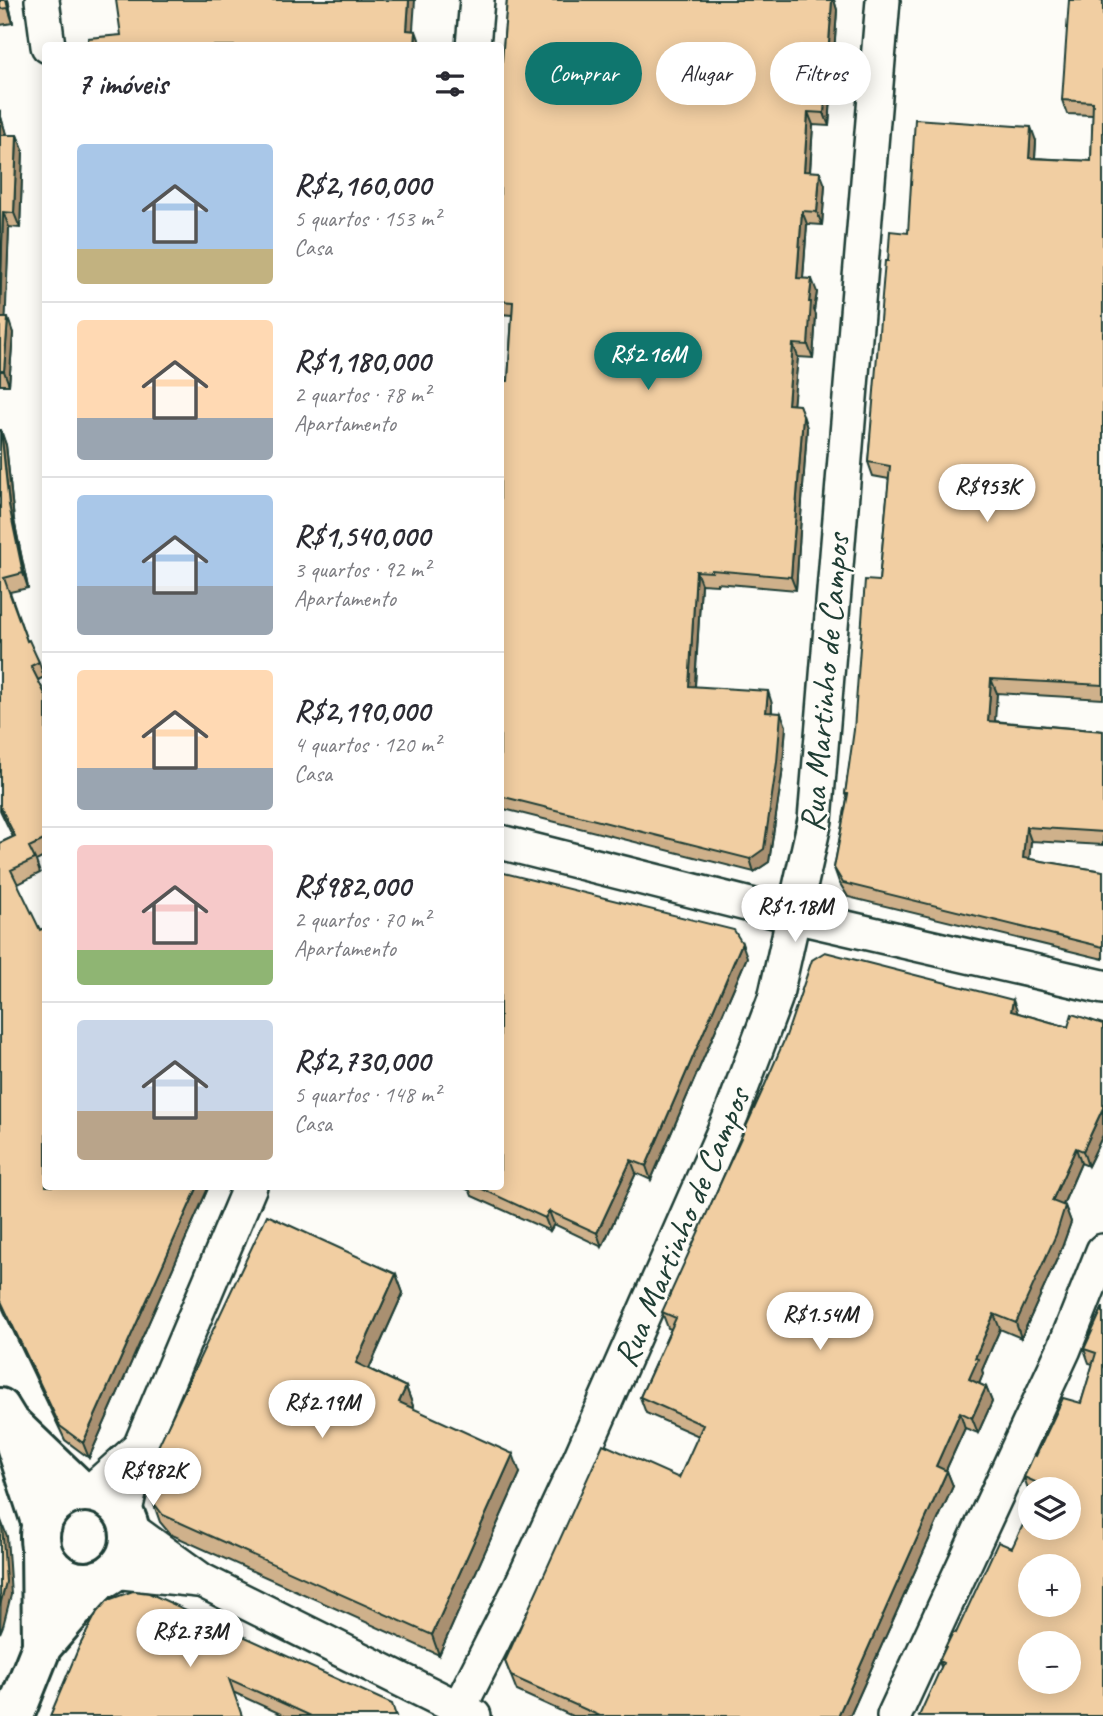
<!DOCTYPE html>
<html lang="pt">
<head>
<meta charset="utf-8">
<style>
  :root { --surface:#fff; --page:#f7f7f7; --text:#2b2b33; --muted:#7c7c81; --line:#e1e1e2; --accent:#0f766e }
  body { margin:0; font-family:Caveat,sans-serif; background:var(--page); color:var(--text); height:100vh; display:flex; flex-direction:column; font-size:26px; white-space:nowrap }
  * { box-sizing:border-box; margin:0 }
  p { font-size:23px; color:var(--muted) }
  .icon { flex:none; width:38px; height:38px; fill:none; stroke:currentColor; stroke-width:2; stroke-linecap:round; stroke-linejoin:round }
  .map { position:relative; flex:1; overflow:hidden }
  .sheet { position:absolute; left:42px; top:42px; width:462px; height:1148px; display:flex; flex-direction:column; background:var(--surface); border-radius:7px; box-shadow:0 4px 18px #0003 }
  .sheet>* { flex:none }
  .hud { position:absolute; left:525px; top:42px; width:472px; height:63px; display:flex; gap:14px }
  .controls { position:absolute; left:1018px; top:1477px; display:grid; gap:14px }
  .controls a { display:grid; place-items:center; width:63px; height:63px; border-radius:50%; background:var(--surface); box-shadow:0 4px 18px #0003; font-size:35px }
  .price { position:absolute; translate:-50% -60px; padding:0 16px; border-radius:24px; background:#fff; color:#222; font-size:23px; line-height:46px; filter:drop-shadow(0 2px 4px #0008) }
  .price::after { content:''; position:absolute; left:50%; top:42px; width:21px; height:16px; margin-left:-10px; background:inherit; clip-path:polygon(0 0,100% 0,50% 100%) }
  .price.active { background:var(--accent); color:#fff }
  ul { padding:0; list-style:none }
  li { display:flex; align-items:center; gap:21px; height:175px; padding:0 35px }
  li+li { border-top:2px solid var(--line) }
  li span { display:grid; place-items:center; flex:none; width:196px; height:140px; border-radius:7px; color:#555 }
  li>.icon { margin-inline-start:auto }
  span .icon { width:84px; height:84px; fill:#fffc; stroke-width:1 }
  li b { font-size:30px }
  h2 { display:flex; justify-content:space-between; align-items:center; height:84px; padding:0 35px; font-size:30px }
  .chip { padding:0 24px; border-radius:32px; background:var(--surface); box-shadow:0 4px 18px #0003; font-size:24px; line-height:63px }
  .chip.active { background:var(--accent); color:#fff }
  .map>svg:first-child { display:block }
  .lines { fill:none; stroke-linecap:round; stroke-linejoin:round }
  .street-casing { stroke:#1f3d34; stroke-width:38 }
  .secondary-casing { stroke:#1f3d34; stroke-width:44 }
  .street { stroke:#fdfcf7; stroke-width:33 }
  .secondary { stroke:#fdfcf7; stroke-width:38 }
  .wall { fill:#cfb18b; stroke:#1f3d34; stroke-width:2 }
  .shaded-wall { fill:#a99071; stroke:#1f3d34; stroke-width:2 }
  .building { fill:#f1cea2; stroke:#1f3d34; stroke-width:2; fill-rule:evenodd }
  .labels { text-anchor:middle; stroke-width:5; stroke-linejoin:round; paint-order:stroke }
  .street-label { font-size:35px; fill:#1f3d34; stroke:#fdfcf7 }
</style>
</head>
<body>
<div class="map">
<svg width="1103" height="1716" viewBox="0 0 1103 1716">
  <rect width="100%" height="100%" fill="#fdfcf7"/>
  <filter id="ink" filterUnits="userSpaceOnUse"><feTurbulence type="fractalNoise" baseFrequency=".0143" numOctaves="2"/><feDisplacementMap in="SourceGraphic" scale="14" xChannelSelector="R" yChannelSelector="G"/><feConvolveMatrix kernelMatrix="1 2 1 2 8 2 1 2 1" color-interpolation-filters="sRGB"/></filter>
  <g filter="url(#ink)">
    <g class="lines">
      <g class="street-casing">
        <path id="street" d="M42,0L48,46
          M473,46L477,0
          M500,842L794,916L1103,987
          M90,1492L140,1447
          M124,1515L140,1447L250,1186
          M129,1528L201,1580L474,1716
          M113,1571L198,1580
          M455,1716L519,1590L580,1459L732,1113L775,999L815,820L883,0
          M894,1716L1064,1349L1103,1251"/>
      </g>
      <g class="secondary-casing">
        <path id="secondary" d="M0,1408L8,1421L42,1525
          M12,1425L82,1492
          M40 1537a45 45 0 1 1 90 0a45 45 0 1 1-90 0Z
          M41,1545L42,1646
          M14,1716L42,1646L100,1579"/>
      </g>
      <use href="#street" class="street"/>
      <use href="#secondary" class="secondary"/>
    </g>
    <path class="wall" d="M0,0H8L13,23L0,25Z
      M507,0H834L837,10L829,126L813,125L810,172L825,185L822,225L807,224L803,278L817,292L814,310L816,315L813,358L798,357L793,405H799L807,428L796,590L717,583V585L701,584L695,687L772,704V712L786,726L782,775L769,862L754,872L500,808V381H508L512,315L500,314V85Z
      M1103,0V699L997,693L994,721L1103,731V845L1031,841L1029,859L1103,871V959L848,897L839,882L834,868L847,799L845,794L879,581L889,479L873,476L868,462L888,261L908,233L1036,141L1035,158L1091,161L1093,115L1067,114L1062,100Z
      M0,110L1,117L6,135H17L23,150L20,228L9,227L5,318L13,333L9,385H0Z
      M0,430L6,445L14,520L28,588L10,592L27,641L39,662L44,677L38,680L46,696V856L36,861L40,873L18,884L46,1186H209L89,1458L65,1440L0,1303V843L13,837L0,810Z
      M747,957L651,1180L636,1173L602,1247L554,1224L550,1231L472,1196L470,1191L461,1186H500Z
      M1018,1013L1068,1027L1103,1024V1135L1088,1166L1081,1163L1063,1205L1065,1206L1071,1222L1061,1250L1021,1338L1000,1329L982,1370L983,1374L979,1384L986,1387L992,1402L978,1433L965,1428L946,1470L947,1471L953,1486L850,1716H572L517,1691L505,1661L679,1478L699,1436L646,1413L640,1397L671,1329L668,1328L662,1312Z
      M396,1274L403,1293L369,1369L406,1387L413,1406L412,1408L520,1473L439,1655L170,1534L160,1522L153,1502Z
      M1103,1307V1716L941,1667L939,1661L956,1633L1012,1548L1069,1489H1031V1492H1029L1024,1477L1036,1456L1081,1403L1093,1364L1089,1363L1084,1349Z
      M79,1647L396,1716H285L235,1693Z"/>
    <path class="shaded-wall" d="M6,0H8L13,23L8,8Z
      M409,0H415L412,44L407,30Z
      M832,0H834L837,10L829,126L824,113Z
      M416,31L421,45V46H415Z
      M0,110L1,117L6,134L5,149L0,135Z
      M808,112L813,125L809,184L804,171Z
      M1031,127L1036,141L1034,171L1029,158Z
      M17,135L23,150L20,228L14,213Z
      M820,172L825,185L822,225L817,212Z
      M802,211L807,224L802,291L797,278Z
      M3,212L9,227L5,332L0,320Z
      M812,279L817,292L814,310L816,315L813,358L808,345L809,302Z
      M8,318L13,333L9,385L4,371Z
      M793,344L798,357L792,417L788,404Z
      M803,415L807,428L796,590L791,577Z
      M1,430L6,445L14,520L28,588L23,573L9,505Z
      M696,571L701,584L694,699L689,686Z
      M991,679L997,693L994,735L988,721Z
      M768,691L772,704L771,725L766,712Z
      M781,713L786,726L782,775L769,862L754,872L750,859Z
      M1026,827L1031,841L1028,872L1023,858Z
      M742,943L747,957L651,1180L646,1166Z
      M1013,1000L1019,1016L1011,1011Z
      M1103,1108V1135L1088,1166L1083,1151Z
      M1076,1148L1081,1163L1058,1216L1052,1201Z
      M631,1160L636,1173L602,1247L597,1233Z
      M198,1186H209L89,1458L83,1443Z
      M1065,1206L1071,1222L1061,1250L1021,1338L1016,1323Z
      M549,1211L554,1224L550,1231L545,1218Z
      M396,1274L403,1293L363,1382L356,1363Z
      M994,1314L1000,1329L982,1370L983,1374L975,1394L969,1379L975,1358Z
      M406,1387L413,1406L406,1421L399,1402Z
      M986,1387L992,1402L978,1433L972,1418Z
      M960,1412L965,1428L941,1481L936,1466Z
      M513,1454L520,1473L439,1655L432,1635Z
      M947,1471L953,1486L850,1716H838Z
      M2,1523L7,1536L11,1595L3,1626L0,1633Z"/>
    <path class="building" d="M0,0H6L8,8L0,9Z
      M116,0H409L407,30L416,31L415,46H88V38L121,35Z
      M507,0H832L824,113L808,112L804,171L820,172L817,212L802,211L797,278L812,279L809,302H811L808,345L793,344L788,404L799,405L803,415L791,577L712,570V572L696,571L689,686L768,691L766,712L781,713L777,762L764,849L750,859L500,796V381H508L513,302L500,301V85Z
      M1069,0H1103V685L991,679L988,721L1103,731V832L1026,827L1023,858L1103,871V947L843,883L834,868L848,794H845L854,730L865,580L879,581L890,466L868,462L885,261H888L890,231L908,233L915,119L1031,127L1029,158L1091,161L1093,102L1062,100Z
      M0,135H17L14,213L3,212L0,302Z
      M0,318H8L4,371H0Z
      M0,430H1L9,505L23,573L4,578L27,641L29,640L39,662L31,666L46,696V839L29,847L35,859L11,870L40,930L46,927V1186H198L83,1443L60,1426L0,1299V843L15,836L0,806Z
      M500,872L734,930L742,943L646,1166L631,1160L597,1233L549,1211L545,1218L476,1186H500Z
      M825,952L1013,1000L1011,1011L1068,1027L1072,1014L1103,1024V1108L1083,1151L1076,1148L1052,1201L1065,1206L1056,1235L1016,1323L994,1314L975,1358L978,1359L969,1379L986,1387L972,1418L960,1412L936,1466L947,1471L838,1716H600L511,1676L505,1661L603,1444L679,1478L703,1425L640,1397L676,1318L662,1312L764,1087L786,1036L812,960Z
      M267,1215L396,1274L356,1363L406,1387L399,1402L513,1454L432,1635L163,1515L153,1502L149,1489L148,1473L154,1455Z
      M1103,1307V1716H919L943,1663L939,1661L953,1632L956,1633L998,1542L1012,1548L1031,1508V1528H1069V1489H1040L1042,1485L1024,1477L1034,1455L1036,1456L1063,1398L1081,1403L1096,1353L1084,1349ZM1031,1566H1069V1605H1031ZM1031,1643H1069V1682H1031Z
      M0,1518L2,1523L6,1582L0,1606Z
      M133,1591L149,1593L392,1704L396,1716H311L229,1679L242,1716H50L79,1647L97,1612L108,1600Z"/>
  </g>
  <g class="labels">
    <g class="street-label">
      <text transform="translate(824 683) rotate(-85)" y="12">Rua Martinho de Campos</text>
      <text transform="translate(681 1227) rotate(-67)" y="12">Rua Martinho de Campos</text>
    </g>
  </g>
</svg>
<div class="controls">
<a><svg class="icon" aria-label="layers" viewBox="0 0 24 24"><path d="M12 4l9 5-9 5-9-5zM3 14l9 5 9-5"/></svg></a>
<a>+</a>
<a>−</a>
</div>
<b class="price active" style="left:648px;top:392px">R$2.16M</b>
<b class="price" style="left:987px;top:524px">R$953K</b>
<b class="price" style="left:795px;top:944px">R$1.18M</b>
<b class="price" style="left:820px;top:1352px">R$1.54M</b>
<b class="price" style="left:322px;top:1440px">R$2.19M</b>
<b class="price" style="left:153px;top:1508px">R$982K</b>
<b class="price" style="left:190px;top:1669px">R$2.73M</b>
<div class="hud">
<a class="chip active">Comprar</a>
<a class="chip">Alugar</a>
<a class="chip">Filtros</a>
</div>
<section class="sheet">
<h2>7 imóveis<svg class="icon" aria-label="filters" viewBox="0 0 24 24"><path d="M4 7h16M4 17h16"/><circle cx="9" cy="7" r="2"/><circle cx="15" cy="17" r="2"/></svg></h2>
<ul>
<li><span style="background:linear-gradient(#a9c7e8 75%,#c2b280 0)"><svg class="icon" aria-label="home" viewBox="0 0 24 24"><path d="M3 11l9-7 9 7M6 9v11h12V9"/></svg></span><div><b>R$2,160,000</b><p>5 quartos · 153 m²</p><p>Casa</p></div></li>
<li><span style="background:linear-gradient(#ffd9b3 70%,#9aa5b1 0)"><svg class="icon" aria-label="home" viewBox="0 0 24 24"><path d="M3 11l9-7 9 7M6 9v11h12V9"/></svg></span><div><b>R$1,180,000</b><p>2 quartos · 78 m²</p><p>Apartamento</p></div></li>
<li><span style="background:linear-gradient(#a9c7e8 65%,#9aa5b1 0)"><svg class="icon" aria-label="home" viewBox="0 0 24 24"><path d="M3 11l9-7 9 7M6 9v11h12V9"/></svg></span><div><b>R$1,540,000</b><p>3 quartos · 92 m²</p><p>Apartamento</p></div></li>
<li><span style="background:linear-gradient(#ffd9b3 70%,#9aa5b1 0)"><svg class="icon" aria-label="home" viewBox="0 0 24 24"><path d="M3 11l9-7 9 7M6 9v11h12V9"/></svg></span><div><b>R$2,190,000</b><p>4 quartos · 120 m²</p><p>Casa</p></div></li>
<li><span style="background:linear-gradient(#f6c9c9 75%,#8fb573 0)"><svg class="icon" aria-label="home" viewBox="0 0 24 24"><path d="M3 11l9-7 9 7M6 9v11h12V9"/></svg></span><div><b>R$982,000</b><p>2 quartos · 70 m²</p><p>Apartamento</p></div></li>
<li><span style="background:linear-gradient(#c9d6e8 65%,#b9a48a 0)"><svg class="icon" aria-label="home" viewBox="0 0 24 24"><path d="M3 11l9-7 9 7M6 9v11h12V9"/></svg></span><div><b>R$2,730,000</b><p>5 quartos · 148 m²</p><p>Casa</p></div></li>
</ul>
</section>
</div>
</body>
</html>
